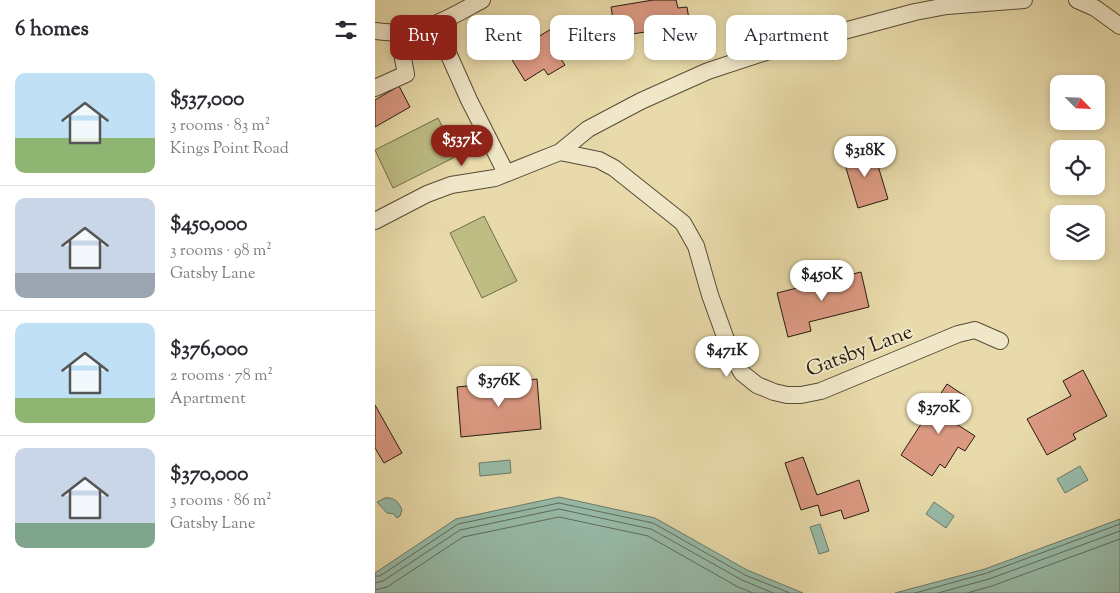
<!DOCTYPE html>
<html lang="en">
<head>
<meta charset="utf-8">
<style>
  :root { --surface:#fff; --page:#f2f2f3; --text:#2b2b33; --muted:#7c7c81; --line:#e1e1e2; --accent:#8f2418 }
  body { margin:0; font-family:"Sorts Mill Goudy",serif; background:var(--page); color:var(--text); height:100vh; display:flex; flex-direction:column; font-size:19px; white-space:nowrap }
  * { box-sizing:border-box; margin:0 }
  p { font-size:16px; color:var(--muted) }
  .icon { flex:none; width:28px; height:28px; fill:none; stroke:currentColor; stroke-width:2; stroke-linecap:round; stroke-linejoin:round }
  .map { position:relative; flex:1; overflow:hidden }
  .drawer { display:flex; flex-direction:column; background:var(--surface); width:375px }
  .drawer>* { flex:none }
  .top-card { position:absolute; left:15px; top:15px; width:475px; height:45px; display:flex; gap:10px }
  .needle { width:32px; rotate:114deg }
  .controls { position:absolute; left:675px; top:75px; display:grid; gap:10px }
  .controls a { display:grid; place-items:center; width:55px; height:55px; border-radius:10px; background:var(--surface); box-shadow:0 2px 8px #0003; font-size:25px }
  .price { position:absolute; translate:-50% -42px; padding:0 11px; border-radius:18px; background:#fff; color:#222; font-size:16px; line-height:32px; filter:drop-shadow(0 1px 2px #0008) }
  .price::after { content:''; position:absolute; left:50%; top:30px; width:15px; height:11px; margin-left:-8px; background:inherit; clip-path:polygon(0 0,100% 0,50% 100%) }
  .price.selected { background:var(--accent); color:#fff }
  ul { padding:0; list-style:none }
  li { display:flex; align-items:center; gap:15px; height:125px; padding:0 15px }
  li+li { border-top:1px solid var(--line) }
  li span { display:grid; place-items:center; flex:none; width:140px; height:100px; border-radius:10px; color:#555 }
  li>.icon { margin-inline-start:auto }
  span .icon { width:60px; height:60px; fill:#fffc; stroke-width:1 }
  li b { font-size:21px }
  h2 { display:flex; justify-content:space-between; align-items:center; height:60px; padding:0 15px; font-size:21px }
  .chip { padding:0 18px; border-radius:10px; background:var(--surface); box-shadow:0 2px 8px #0003; font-size:18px; line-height:45px }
  .chip.selected { background:var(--accent); color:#fff }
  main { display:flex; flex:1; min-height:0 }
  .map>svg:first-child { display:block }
  .green { fill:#bdbd84; stroke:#726c4a }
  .water { fill:#97bba9; stroke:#6a7b6c }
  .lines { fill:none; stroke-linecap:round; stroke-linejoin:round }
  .shore { stroke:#5f6b5c; stroke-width:1 }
  .building { fill:#db9982; stroke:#271b10 }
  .minor-casing { stroke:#574b36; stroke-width:18 }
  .minor { stroke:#f0e7c8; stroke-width:16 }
  .labels { text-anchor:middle; stroke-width:4; stroke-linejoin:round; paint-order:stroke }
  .street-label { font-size:21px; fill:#271b10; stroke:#f0e7c8 }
</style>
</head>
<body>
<main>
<section class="drawer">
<h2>6 homes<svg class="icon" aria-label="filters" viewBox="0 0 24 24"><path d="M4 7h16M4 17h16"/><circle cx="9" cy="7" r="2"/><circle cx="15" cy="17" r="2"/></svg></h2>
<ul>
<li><span style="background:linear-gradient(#bfe0f5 65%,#8fb573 0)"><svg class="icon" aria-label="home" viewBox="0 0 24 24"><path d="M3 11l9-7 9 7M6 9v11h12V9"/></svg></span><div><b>$537,000</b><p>3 rooms · 83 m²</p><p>Kings Point Road</p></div></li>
<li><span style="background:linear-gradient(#c9d6e8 75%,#9aa5b1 0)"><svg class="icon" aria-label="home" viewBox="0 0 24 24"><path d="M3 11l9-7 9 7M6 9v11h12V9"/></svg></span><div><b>$450,000</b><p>3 rooms · 98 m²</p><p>Gatsby Lane</p></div></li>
<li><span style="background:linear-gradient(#bfe0f5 75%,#8fb573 0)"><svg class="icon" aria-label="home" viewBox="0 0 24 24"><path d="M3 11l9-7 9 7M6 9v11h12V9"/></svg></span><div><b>$376,000</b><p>2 rooms · 78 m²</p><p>Apartment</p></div></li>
<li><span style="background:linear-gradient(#c9d6e8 75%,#7fa58c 0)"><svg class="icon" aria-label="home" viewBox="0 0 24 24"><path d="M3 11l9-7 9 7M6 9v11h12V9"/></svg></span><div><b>$370,000</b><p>3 rooms · 86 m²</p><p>Gatsby Lane</p></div></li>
</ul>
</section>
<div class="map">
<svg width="745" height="593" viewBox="0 0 745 593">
  <rect width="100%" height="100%" fill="#e8daaa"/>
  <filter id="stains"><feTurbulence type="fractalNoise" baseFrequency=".004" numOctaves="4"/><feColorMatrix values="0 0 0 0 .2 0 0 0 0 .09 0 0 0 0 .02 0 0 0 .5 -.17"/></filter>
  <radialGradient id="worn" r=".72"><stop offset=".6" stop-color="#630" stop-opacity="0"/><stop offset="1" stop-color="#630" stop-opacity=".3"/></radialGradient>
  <path class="green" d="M63,118L82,156L18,188L0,150Z
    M109,216L142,281L107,298L75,233Z"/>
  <path class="water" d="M135,460L136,473L105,476L104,463Z
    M705,466L713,480L690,493L682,479Z
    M184,497L280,518L372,570L428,593H0V573L81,519Z
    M10,498C19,497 24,502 27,510L25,516L22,518L19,514L12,513L2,502Z
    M559,502L579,516L571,528L551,514Z
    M745,519V593H520L610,569Z
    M445,524L454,551L444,554L435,527Z"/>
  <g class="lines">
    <path class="shore" d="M0,576H5L83,524L184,503L278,523L370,575L415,593
      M0,583L8,581L85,530L184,509L276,529L367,580L398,593
      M0,590L12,587L88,537L184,517L273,536L363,587L378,593
      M540,593L612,573L745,524
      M563,593L614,579L745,531
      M592,593L617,586L745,539"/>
  </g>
  <path class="building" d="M278,0H301L303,8L312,7L315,25L251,35L249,23L239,25L236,7Z
    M184,24L197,47L183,55L190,65L173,75L169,69L150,81L134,55Z
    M24,86L35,107L0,127V100Z
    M498,149L513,199L483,208L468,158Z
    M486,272L494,307L434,322L436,331L413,337L402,293Z
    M708,370L732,416L698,434L701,439L672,455L652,419L696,396L688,381Z
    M162,379L166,429L86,437L82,387Z
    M572,384L590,396L575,420L600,436L590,451L583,447L570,468L565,464L557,476L526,455Z
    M0,405L27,453L9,463L0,448Z
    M428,457L442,495L484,480L494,511L469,519L466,510L446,516L443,505L426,510L410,463Z"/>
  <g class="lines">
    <g class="minor-casing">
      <path id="minor" d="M702,0L720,8L745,26
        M61,26L94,100L131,173
        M0,31C44,38 70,20 107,0
        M0,88L31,74L23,33
        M185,152L224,160L239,168L308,223L321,246L335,295L357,356L367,373L382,385L399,392L412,395H426L446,391L583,334L600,330L625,341
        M0,221L52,194L76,185L120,178L185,152L213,129L266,101L333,71L394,51L540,12L572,6L649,0"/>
    </g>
    <use href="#minor" class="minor"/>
  </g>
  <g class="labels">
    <g class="street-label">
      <text transform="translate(484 350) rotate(-21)" y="7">Gatsby Lane</text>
    </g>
  </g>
  <rect width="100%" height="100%" filter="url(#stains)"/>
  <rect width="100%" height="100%" fill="url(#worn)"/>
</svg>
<div class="controls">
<a><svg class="needle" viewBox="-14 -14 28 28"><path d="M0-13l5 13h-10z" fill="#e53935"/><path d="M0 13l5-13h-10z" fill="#7c7c81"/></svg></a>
<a><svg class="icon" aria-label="locate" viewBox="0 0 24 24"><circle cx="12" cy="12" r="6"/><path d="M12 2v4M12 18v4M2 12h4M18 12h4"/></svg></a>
<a><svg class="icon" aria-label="layers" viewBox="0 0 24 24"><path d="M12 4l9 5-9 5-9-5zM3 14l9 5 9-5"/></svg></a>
</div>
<b class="price selected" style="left:87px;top:167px">$537K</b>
<b class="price" style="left:490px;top:178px">$318K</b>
<b class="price" style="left:447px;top:302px">$450K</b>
<b class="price" style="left:352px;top:378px">$471K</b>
<b class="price" style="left:124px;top:408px">$376K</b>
<b class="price" style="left:564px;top:435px">$370K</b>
<div class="top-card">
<a class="chip selected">Buy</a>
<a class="chip">Rent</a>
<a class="chip">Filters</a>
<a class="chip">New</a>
<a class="chip">Apartment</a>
</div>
</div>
</main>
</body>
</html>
